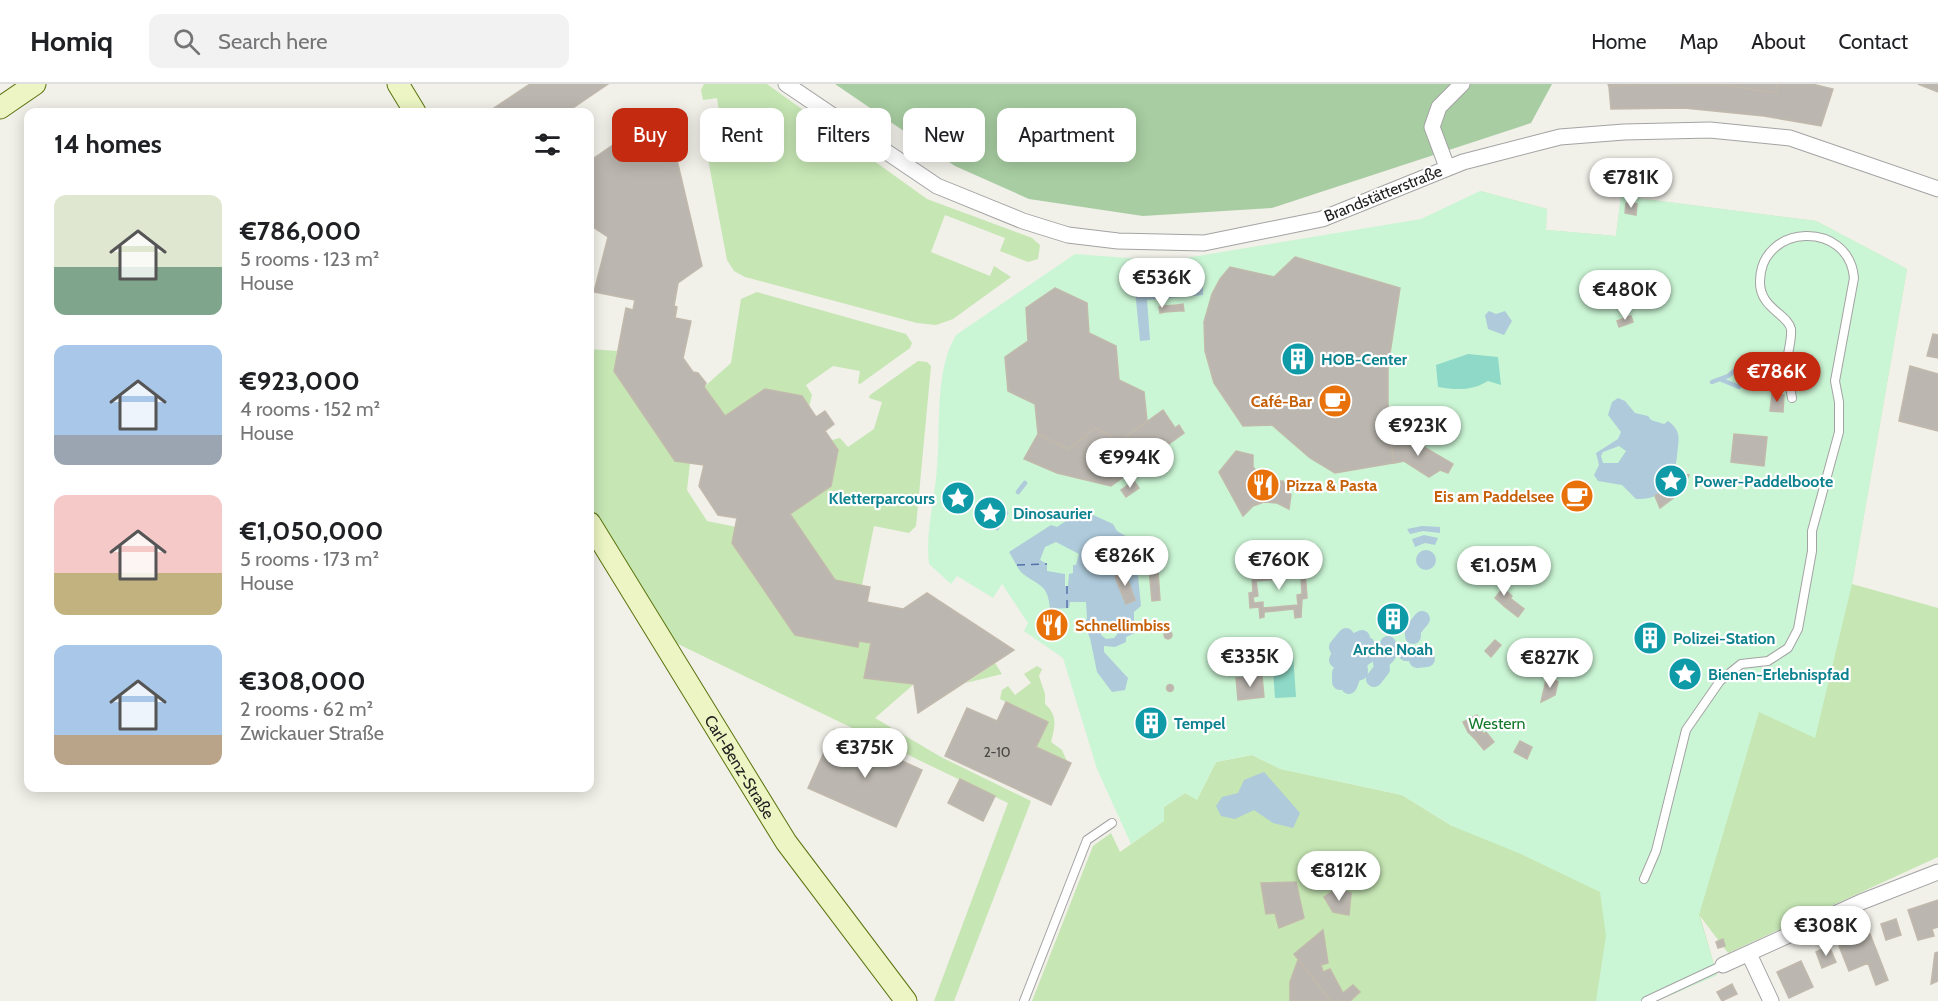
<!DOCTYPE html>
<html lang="en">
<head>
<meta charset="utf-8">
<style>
  :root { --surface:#fff; --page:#f2f2f2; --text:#202124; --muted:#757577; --line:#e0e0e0; --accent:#c32a10 }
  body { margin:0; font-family:Cabin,sans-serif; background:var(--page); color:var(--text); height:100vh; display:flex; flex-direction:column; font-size:22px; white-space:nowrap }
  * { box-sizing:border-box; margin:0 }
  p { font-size:20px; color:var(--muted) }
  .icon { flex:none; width:33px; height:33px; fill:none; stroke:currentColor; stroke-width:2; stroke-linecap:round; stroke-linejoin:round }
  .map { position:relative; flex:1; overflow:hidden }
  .drawer { position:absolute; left:24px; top:24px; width:570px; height:684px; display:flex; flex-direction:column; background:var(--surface); border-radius:12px; box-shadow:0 3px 15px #0003 }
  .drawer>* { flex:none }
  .top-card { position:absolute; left:612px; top:24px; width:570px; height:54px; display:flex; gap:12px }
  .price { position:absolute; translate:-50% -51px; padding:0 14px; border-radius:21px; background:#fff; color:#222; font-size:20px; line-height:39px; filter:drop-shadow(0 2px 3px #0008) }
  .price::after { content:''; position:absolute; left:50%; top:36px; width:18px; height:14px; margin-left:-9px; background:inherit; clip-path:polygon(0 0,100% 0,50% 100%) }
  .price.active { background:var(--accent); color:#fff }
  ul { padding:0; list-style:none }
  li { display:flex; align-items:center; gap:18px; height:150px; padding:0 30px }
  li span { display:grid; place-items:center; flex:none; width:168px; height:120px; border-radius:12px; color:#555 }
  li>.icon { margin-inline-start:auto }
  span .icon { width:72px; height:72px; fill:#fffc; stroke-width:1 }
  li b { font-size:26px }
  h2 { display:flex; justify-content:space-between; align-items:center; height:72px; padding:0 30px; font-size:26px }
  .chip { padding:0 21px; border-radius:12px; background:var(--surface); box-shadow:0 3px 15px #0003; font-size:21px; line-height:54px }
  .chip.active { background:var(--accent); color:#fff }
  header { display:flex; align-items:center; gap:36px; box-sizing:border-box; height:84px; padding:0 30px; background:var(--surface); border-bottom:2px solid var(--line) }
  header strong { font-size:28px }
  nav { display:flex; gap:33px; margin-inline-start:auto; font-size:21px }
  .search { width:420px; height:54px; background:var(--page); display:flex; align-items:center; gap:15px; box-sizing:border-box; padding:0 21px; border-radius:12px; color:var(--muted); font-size:22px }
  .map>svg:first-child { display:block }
  .grass { fill:#c6e6b4 }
  .forest { fill:#a8cda2 }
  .park { fill:#cbf6d5 }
  .pitch { fill:#8ed9c7 }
  .water { fill:#aecadb; fill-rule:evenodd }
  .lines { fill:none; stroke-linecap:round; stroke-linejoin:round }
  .stream { stroke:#aecadb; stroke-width:4.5 }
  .canal { stroke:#aecadb; stroke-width:16 }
  .ferry { stroke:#5573ab; stroke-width:1.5; stroke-dasharray:8 6; stroke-linecap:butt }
  .building { fill:#bbb6af; stroke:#c2b9ad; stroke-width:1.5; fill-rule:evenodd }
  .lane-casing { stroke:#a3a3a3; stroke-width:10 }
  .street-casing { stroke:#a3a3a3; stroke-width:17 }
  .secondary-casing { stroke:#5a730e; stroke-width:23 }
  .lane { stroke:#fff; stroke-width:8 }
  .street { stroke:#fff; stroke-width:15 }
  .secondary { stroke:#ecf5c3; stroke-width:21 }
  .labels { text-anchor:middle; stroke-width:4.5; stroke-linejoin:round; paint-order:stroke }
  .number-label { font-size:14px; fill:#484745 }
  .street-label { font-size:16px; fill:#222; stroke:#fff }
  .culture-label { font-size:16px; font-weight:bold; fill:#0d838f; stroke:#fff; text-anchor:start }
  .food-label { font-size:16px; font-weight:bold; fill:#c56008; stroke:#fff; text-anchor:end }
  .park-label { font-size:16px; fill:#157a2c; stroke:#fff }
</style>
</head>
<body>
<header>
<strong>Homiq</strong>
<div class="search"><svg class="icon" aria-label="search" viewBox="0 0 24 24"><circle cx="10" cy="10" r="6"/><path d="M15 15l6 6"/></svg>Search here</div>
<nav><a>Home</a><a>Map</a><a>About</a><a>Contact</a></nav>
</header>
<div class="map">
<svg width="1938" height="917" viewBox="0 0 1938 917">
  <rect width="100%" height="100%" fill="#f1f0e9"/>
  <path class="grass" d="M704,0H767L927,115L1032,154L1040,161L1038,175L1028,178L1000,167L1005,154L945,131L931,168L990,192L994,182L1011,193L953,235L936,241L917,239L745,193L734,187L727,176L708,75L726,73L717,14L703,16L701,6Z
    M1480,107L1547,125L1546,146L1616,152L1621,112L1816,137L1907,185L1852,500L1938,524V773L1728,869L1700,832L1717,891L1657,917H1032L1093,762L1111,749L1120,768L1164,737V723L1185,709L1197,715L1216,678L1252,671L1281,685L1402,711L1452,742L1748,265Z
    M757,208L906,250L912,259L910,264L860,300L858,299L860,287L833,282L806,301L812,311L809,323L802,312L765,305L725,332L704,303L731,279L741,215Z
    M590,265L617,267L614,287L675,377L690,379L687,406L707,437L736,443L732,460L795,550L871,559L865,594L914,600L875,634L941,673L1031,717L954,917H934L1008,719L676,559L590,422Z
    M918,277L927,278L931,282L916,442L909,449L874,442L862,501L835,496L790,430L831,402L838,366L832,356L840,354L848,363L874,345L882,318L869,314L870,311Z
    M995,579L1002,590L966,599Z
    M1037,582L1042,585L1039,592L1045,610V620C1058,631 1055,643 1051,658L1062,666L1067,677L1036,663L1048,638L1000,615L1002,606L1008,602L1015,611L1031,599L1024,590Z"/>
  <path class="forest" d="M835,0H1552L1531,39L1272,124L1143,132L1029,115L955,82Z"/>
  <path class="park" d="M1480,107L1547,125L1546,146L1616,152L1621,112L1816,137L1907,185L1852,500L1815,654L1759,628L1699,831L1717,891L1657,917H1596L1606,852L1600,808L1521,770L1452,742L1402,711L1280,685L1252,671L1216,678L1197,716L1185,709L1164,723V737L1131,760L1097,685L1063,574L1024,547L1028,539L1002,500L993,514L957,492L951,500L929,480C925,448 935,416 937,383C941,342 934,288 956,251L1075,170L1167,177L1421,135Z"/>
  <path class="pitch" d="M1468,270L1498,273L1501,301L1488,297C1472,307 1456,306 1438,303L1436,281Z
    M1293,570L1296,613L1275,614L1272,572Z"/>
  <path class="water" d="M1203,200V211L1147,216L1150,256L1140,257L1135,206Z
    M1489,227L1496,230L1505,227L1512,237L1504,251L1488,245L1485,231Z
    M1618,314L1625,317L1635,329L1648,332L1651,336L1664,340L1668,337C1683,348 1678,357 1677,372C1674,397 1666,416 1636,415L1622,401L1598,397L1594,391L1599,381L1596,369L1618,355L1621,348L1608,331L1612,318ZM1619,362L1626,367L1618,379H1603L1601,372L1603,368Z
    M1082,426L1113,440L1117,447L1136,458L1137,474L1133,478L1137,482L1141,522L1134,528V539L1132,541L1135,549L1126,553V558L1115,563L1104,562V568L1128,594L1125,606L1112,608L1097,588L1090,554L1084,541L1087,534L1086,518H1070L1069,524L1050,525C1048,499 1038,502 1022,489C1017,484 1013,474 1009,468L1051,441L1057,443ZM1056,458L1079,470L1076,481H1073V489L1069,490L1068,502H1065V490L1047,487V480L1040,476L1045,463ZM1110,537L1117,541L1119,548L1114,554L1106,555L1101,551C1101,543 1103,540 1110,537Z
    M1422,442L1440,443V449L1423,447L1410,450L1407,445Z
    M1424,451L1438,454L1435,461L1425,459L1415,463L1412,455Z
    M1416 476a10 10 0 1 1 20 0a10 10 0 1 1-20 0Z
    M1264,688L1300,729L1293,744L1273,739L1254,726L1235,735L1221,732L1216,722L1222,713L1238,709L1244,696Z"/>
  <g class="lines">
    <path class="stream" d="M1722,296L1739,303
      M1712,298L1728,292L1738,284
      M1018,408L1025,399
      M997,444L1006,429"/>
    <path class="canal" d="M1413,552V546L1422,535
      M1406,569L1419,570L1417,576L1427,575
      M1337,576L1340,570L1337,563L1346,552
      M1374,595L1382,585L1381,578L1388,571V560
      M1340,598V589L1347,582L1348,573L1355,568L1353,558L1362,554
      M1349,602L1354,589L1360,588L1359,577L1367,572V561"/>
    <path class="ferry" d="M1017,481L1047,480
      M1067,502V524"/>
  </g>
  <path class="building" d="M530,0H608L567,28H497L494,24Z
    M1608,0H1643L1609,3Z
    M1643,0L1724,1L1776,9L1777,0H1812L1833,5L1821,42L1764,32L1684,24L1611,25L1609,3Z
    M1674,0H1777L1776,9L1724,1Z
    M1918,0H1938V8Z
    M665,25L702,182L678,199L674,222L677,223L675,234L691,237L683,274L693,288L698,289L706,299L704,303L725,332L765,305L802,312L816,333L825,327L834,340L825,347L838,366L831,402L790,430L835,496L870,503L867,518L903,525L927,509L1014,566L918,629L914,600L864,594L871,559L859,557L858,563L795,551L732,459L737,434L718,431L699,402L704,381L675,377L614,287L626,224L633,226L635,216L594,208L608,153L590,141V77Z
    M1626,119L1637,120L1636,131L1625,129Z
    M1295,173L1400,204L1388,283V339L1394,379L1335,389L1310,374L1272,341L1243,342L1214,299L1205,267L1204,238L1212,210L1220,195L1230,183L1274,193Z
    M1055,204L1087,219L1089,249L1116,262L1119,296L1144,308L1147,337L1120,357L1096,344L1068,365L1038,350L1035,320L1008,307L1005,273L1028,257L1026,224Z
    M1183,220L1184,227H1178L1177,221Z
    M1177,221L1178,227L1165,228V222Z
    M1165,222V228L1160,229L1159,223Z
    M1631,232L1633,238L1619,243L1617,237Z
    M1933,250L1938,251V274L1927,272Z
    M1910,282L1938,290V347L1899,337Z
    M1772,310L1784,311L1783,328L1770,327Z
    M1163,326L1175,344L1179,341L1184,349L1111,402L1057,389L1024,375L1038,350L1068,365L1096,344L1120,357Z
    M1734,350L1767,353L1764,382L1731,378Z
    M1405,352L1453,380L1448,389L1440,386L1429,393L1404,377L1394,379L1390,356Z
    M1236,367L1253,371V383L1265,397H1283L1291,411L1289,425L1277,419L1264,418L1253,422L1243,432L1219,388Z
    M1676,388L1689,391L1680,409L1660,424L1655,412L1664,406Z
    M1134,397L1139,404L1126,413L1121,406Z
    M1573,407H1581L1582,417H1573Z
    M1157,473L1160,516L1152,517L1148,474Z
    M1116,479L1121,488L1125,489L1135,516L1126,520L1115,493L1118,488Z
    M1290,483L1291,489L1305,487L1307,514L1302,515L1301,533L1295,534L1294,525L1264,528V533L1260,534L1259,523L1250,524L1249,509L1253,508L1252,493L1261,492V486ZM1301,493L1302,510L1297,511L1298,521L1263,524V518L1254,519L1253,513L1258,512L1256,497Z
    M1503,504L1512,512L1504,522L1495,514Z
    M1510,514L1524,525L1518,533L1504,522Z
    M1382,527H1390L1400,533L1404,542L1395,543L1383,534Z
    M1647,544L1660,555L1653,563L1640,552Z
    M1164 551a4 4 0 1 1 8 0a4 4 0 1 1-8 0Z
    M1495,556L1501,561L1491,573L1485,567Z
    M1262,592L1264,613L1238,616L1236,594Z
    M1547,592L1558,598L1555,611L1541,618Z
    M1166.5 604a3.5 3.5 0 1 1 7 0a3.5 3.5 0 1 1-7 0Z
    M1006,618L1048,638L1036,663L1071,679L1051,721L945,672L967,624L997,637Z
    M1156,630L1158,647L1147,649L1145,631Z
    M1477,631L1482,641L1468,648L1463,638Z
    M1478,643L1484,650L1476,656L1468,648Z
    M834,646L922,686L896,743L808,704Z
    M1486,648L1494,658L1484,666L1476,656Z
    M1520,657L1532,663L1527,675L1514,668Z
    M960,695L995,712L983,737L948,719Z
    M1296,798L1304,834L1279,844L1275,829L1266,830L1261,799Z
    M1336,805L1351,809L1349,831L1333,828L1324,813Z
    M1938,816V843L1932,845L1934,852L1918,856L1908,826Z
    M1896,835L1901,851L1886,856L1881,840Z
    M1323,846L1328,879L1321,881L1323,888L1330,885L1343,909L1353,901L1360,908L1350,917H1331L1294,870Z
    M1870,850L1888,896L1876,901L1868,879L1849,887L1839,862Z
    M1723,855L1725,862L1718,864L1716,858Z
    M1829,862L1836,878L1822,884L1816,868Z
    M1938,868V897L1931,900L1935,869Z
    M1298,876L1331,917H1290V898Z
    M1801,877L1813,903L1789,914L1777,888Z
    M1732,900L1737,910L1722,917L1717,908Z"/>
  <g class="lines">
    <g class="lane-casing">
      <path id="lane" d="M1644,795L1656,767L1686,646L1720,597L1741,580L1768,577L1788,564L1798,545L1812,467V447L1839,348V318L1835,297L1854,194C1849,136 1761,139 1760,197C1759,224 1788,230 1791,245C1792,255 1788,267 1787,277C1787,289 1790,302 1792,314
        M1024,917L1087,756L1112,739
        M1646,917L1723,881"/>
    </g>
    <g class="street-casing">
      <path id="street" d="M786,0L937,102L1023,137L1068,151L1118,157L1204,159L1322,135L1463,78L1560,53L1624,48L1710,46L1790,54L1938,105
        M1447,83L1432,43L1439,23L1462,0
        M1749,870L1771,917
        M1723,881L1861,818L1938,788"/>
    </g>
    <g class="secondary-casing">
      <g id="secondary">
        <path d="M398,0L415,28"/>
        <path d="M0,24L35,0"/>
        <path id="s1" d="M590,439L786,758L906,917"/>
      </g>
    </g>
    <use href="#lane" class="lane"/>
    <use href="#street" class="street"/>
    <use href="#secondary" class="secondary"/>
  </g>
  <defs>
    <g id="building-disc" transform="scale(1.725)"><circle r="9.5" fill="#0f9aa8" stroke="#fff"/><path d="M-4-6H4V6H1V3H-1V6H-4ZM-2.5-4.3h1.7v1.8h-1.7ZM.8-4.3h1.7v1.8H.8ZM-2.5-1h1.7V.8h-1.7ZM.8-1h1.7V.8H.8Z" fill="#fff"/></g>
    <g id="cafe-disc" transform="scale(1.725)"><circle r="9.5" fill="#e8710a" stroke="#fff"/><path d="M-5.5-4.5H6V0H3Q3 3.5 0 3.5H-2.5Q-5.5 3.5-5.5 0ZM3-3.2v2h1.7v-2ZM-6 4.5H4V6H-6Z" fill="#fff"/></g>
    <g id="sight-disc" transform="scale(1.725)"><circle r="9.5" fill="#0f9aa8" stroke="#fff"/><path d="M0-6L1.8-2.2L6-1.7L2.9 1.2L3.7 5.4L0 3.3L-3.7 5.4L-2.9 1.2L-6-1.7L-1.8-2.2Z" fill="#fff"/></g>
    <g id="restaurant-disc" transform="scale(1.725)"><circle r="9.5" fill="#e8710a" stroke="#fff"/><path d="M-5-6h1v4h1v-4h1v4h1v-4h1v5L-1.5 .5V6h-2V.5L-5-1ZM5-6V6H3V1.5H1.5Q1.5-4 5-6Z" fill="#fff"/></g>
  </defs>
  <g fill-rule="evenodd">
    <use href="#building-disc" x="1298" y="275"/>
    <use href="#cafe-disc" x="1335" y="317"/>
    <use href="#sight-disc" x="1671" y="397"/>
    <use href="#restaurant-disc" x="1263" y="401"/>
    <use href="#cafe-disc" x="1577" y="412"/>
    <use href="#sight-disc" x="958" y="414"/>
    <use href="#sight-disc" x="990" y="429"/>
    <use href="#building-disc" x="1393" y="535"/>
    <use href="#restaurant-disc" x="1052" y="541"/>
    <use href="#building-disc" x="1650" y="554"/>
    <use href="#sight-disc" x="1685" y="590"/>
    <use href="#building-disc" x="1151" y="639"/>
  </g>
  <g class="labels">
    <g class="number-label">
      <text x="997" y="673">2-10</text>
    </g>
    <g class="street-label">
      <text transform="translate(1383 109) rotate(-22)" y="6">Brandstätterstraße</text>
      <text dy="6" stroke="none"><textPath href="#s1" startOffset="286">Carl-Benz-Straße</textPath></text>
    </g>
    <g class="culture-label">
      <text x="1321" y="281">HOB-Center</text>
      <text x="1694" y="403">Power-Paddelboote</text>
      <text x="935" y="420" text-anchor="end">Kletterparcours</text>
      <text x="1013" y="435">Dinosaurier</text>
      <text x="1673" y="560">Polizei-Station</text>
      <text x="1393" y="571" text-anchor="middle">Arche Noah</text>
      <text x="1708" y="596">Bienen-Erlebnispfad</text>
      <text x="1174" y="645">Tempel</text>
    </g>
    <g class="food-label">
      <text x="1312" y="323">Café-Bar</text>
      <text x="1286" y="407" text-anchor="start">Pizza &amp; Pasta</text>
      <text x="1554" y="418">Eis am Paddelsee</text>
      <text x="1075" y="547" text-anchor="start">Schnellimbiss</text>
    </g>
    <g class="park-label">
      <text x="1497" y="645">Western</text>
    </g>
  </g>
</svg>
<b class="price" style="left:1631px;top:125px">€781K</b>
<b class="price" style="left:1162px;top:225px">€536K</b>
<b class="price" style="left:1625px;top:237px">€480K</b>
<b class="price active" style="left:1777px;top:319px">€786K</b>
<b class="price" style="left:1418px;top:373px">€923K</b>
<b class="price" style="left:1130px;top:405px">€994K</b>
<b class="price" style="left:1125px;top:503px">€826K</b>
<b class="price" style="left:1279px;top:507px">€760K</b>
<b class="price" style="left:1504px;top:513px">€1.05M</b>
<b class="price" style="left:1250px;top:604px">€335K</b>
<b class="price" style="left:1550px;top:605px">€827K</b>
<b class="price" style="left:865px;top:695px">€375K</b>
<b class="price" style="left:1339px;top:818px">€812K</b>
<b class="price" style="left:1826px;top:873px">€308K</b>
<div class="top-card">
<a class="chip active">Buy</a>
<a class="chip">Rent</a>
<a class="chip">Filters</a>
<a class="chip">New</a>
<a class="chip">Apartment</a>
</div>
<section class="drawer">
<h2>14 homes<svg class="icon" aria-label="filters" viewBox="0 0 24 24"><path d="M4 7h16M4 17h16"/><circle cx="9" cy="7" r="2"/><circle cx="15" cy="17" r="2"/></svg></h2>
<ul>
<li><span style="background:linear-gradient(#dfe7d0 60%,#7fa58c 0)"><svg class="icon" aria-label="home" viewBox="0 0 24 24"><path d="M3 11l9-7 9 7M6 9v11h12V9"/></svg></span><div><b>€786,000</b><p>5 rooms · 123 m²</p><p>House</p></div></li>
<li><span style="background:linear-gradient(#a9c7e8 75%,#9aa5b1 0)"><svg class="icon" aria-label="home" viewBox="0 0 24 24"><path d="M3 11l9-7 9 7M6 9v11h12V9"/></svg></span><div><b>€923,000</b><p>4 rooms · 152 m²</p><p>House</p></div></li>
<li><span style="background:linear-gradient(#f6c9c9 65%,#c2b280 0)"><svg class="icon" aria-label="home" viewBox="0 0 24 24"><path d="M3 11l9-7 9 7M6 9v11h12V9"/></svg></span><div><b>€1,050,000</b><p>5 rooms · 173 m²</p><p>House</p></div></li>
<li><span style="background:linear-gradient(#a9c7e8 75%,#b9a48a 0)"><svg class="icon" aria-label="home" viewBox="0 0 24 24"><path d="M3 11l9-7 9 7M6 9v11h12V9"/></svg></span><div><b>€308,000</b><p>2 rooms · 62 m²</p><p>Zwickauer Straße</p></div></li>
</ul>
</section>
</div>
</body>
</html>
